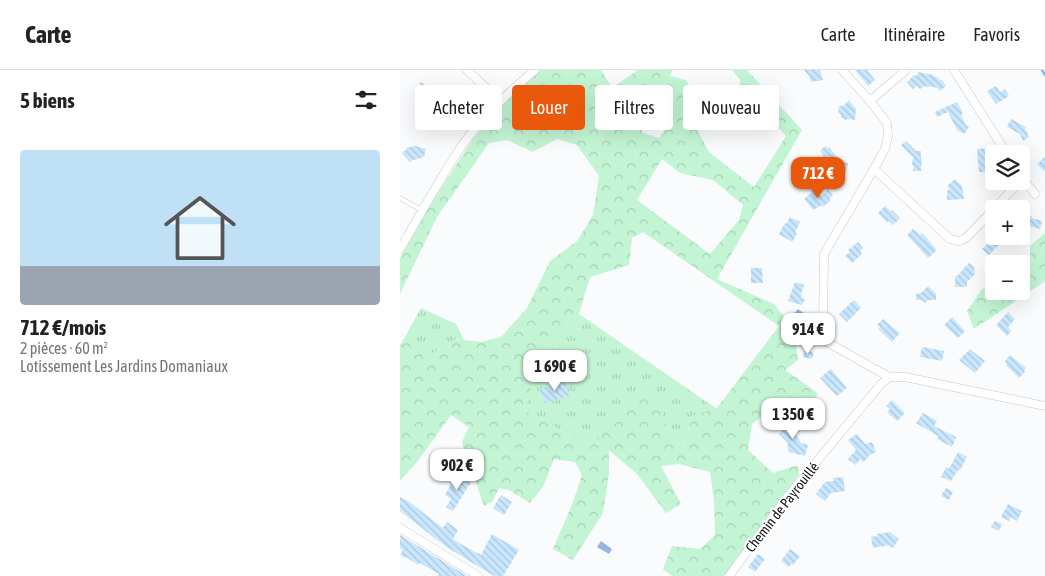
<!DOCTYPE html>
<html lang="fr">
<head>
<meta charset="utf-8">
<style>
  :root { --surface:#fff; --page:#f2f2f2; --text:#222; --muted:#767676; --line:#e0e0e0; --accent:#ea580c }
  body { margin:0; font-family:"Asap Condensed",sans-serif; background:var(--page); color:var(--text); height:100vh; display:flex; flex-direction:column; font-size:19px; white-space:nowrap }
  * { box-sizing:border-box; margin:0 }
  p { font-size:16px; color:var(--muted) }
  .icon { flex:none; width:28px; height:28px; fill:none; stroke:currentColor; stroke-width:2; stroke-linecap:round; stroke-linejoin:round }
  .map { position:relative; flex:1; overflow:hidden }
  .drawer { display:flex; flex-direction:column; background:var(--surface); width:400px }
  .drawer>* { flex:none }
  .top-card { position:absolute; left:15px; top:15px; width:475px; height:45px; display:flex; gap:10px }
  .controls { position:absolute; left:585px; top:75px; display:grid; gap:10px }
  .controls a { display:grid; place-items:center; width:45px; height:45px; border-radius:5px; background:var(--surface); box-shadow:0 5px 20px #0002; font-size:25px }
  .price { position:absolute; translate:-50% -42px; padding:0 11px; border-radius:10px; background:#fff; color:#222; font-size:16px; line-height:32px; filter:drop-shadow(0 1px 2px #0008) }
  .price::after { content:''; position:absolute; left:50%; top:30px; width:15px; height:11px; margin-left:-8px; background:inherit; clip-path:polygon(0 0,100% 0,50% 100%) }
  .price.on { background:var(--accent); color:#fff }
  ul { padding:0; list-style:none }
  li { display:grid; align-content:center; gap:10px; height:265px; padding:0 20px }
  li+li { border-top:1px solid var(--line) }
  li span { display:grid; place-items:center; height:155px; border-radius:5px; color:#555 }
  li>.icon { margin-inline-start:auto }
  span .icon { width:90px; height:90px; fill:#fffc; stroke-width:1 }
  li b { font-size:21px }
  h2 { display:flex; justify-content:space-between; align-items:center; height:60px; padding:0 20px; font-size:21px }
  .tag { padding:0 18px; border-radius:5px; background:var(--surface); box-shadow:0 5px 20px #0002; font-size:18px; line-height:45px }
  .tag.on { background:var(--accent); color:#fff }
  header { display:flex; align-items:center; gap:30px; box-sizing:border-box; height:70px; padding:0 25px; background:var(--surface); border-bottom:1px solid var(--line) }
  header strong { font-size:24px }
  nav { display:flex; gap:28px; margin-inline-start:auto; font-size:18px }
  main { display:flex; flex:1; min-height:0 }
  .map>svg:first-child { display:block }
  .grass { fill:url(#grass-tufts) }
  .forest { fill:url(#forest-crowns); fill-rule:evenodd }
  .water { fill:#96b5e4 }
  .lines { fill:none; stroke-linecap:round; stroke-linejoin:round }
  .stream { stroke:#96b5e4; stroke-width:2.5 }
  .building { fill:url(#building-back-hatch) }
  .service-casing { stroke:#c5c7c9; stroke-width:5 }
  .minor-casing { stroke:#c5c7c9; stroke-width:9 }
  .service { stroke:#fff; stroke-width:4 }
  .minor { stroke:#fff; stroke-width:8 }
  .labels { text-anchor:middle; stroke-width:4; stroke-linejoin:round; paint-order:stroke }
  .street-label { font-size:14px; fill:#101111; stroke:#fff }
</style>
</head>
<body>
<header>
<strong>Carte</strong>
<nav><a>Carte</a><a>Itinéraire</a><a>Favoris</a></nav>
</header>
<main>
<section class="drawer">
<h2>5 biens<svg class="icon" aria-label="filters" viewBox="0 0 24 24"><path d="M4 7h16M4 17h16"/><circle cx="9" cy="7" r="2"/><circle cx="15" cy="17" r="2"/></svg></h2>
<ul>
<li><span style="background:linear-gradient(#bfe0f5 75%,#9aa5b1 0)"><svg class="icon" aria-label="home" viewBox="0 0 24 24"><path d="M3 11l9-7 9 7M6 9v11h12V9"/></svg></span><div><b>712 €/mois</b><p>2 pièces · 60 m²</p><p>Lotissement Les Jardins Domaniaux</p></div></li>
</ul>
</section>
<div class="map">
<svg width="645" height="506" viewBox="0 0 645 506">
  <defs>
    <pattern id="grass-tufts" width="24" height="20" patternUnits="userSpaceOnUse" patternTransform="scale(1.25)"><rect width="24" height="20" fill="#c3f5d4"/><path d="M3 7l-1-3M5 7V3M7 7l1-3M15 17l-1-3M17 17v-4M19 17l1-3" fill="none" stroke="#a6d1b5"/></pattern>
    <pattern id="forest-crowns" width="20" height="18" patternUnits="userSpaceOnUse" patternTransform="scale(1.25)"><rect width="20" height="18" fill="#c3f5d4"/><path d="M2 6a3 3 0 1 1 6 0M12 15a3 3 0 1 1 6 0" fill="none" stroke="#a6d1b5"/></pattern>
    <pattern id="building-back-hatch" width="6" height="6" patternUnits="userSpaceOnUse" patternTransform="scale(1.25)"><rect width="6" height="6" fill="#c8e7fe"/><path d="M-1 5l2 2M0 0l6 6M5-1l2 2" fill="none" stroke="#abc5d9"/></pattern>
  </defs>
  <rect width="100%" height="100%" fill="#f9fbfc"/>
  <path class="grass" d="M21,238L56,254L64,270L56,269L30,285L11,271L1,274Z
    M179,244L317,339L292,346L283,378L271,368L256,329L190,377L124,340L135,306L156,270Z"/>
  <path class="forest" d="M140,0H201L212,18L238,0H272L270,6L286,10L297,30L298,61L309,82L354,117L386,66L352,29L331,55L325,48L331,30L341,11L332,0H347L402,60L317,209L374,234L390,254L395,267L398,290L385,300L418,323L412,334L374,337L352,354L348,380L373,403L398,395L399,405L324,506H272L263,499L272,476L300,479L315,465L314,431L310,402L279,394L261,396L281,434L266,443L237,404L209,380V403L203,443L173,490L153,479L173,432L182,405L175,392L154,389L143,417L130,433L109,420L99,418L92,432L84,436L74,407L66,392L62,372L69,357L51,345L17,392L0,411V274L11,271L30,285L56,269L81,272L101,267L127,238L150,191L177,171L193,145L199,106L177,75L157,69L133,82L107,70L89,73L37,147L0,224V188L32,132L72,70L109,26ZM242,27L248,35L261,31L267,38L272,49L259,68L243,63L228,30ZM262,89L280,103L313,110L343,135L339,150L310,184L237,130ZM243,162L379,256L317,338L292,346L283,378L271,368L256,329L245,319L190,377L124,340L135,306L156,270L179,244L190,207L229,195L232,168Z
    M645,163V210L644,212L574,259L567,241L582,219L594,216V221H621V205L630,196V176Z"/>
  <path class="water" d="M398,239L409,247L404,253L393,245Z
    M201,471L212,479L209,484L197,477Z"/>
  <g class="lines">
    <path class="stream" d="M642,0L645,5"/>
  </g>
  <path class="building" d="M404,0H420L423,10L411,12L409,6Z
    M455,0H467L475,10L468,16Z
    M518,2L533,5V6L539,8V10H542L546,16L540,21L538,18L529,16V17L524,16L520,19L517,16L513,19L507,12L514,5L517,6Z
    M21,12L28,17L30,15L39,22L34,30L24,24L23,26L15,21Z
    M596,16L600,22L605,19L609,26L596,34L587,21Z
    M54,17L60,21L58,22L70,33L62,42L60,40L58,43L48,34L50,32L45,28Z
    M240,29L246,42L262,33L269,47L246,59L233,32Z
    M449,30L456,39L455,50L448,49L445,50L441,47V45L438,41L439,36H443Z
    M557,32L563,43L561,45L566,55L569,57L564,64L557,60L548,42L537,47L535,42Z
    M611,49L626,57L625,59L628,63L627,64L629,67L623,71L620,64L607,57Z
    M506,71L516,81H521V88H522L521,101H513L514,96L512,95L513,87L501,75Z
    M15,76L26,79L24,87L13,90L10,92L2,83L6,80V78Z
    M426,76L427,78L429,77L437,87L435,91L448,93L446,101L439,99V103L433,102L429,105L425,100L428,97L423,92L425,90L423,88L424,87L420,80Z
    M593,78L594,102H579L577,79Z
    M645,87V102L637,94Z
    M555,109L562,116L564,129L547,130V121L550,119L547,116Z
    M415,119L421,126L428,120L433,125L429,129L431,130L423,137L422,135L413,140L404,129Z
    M621,135L629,137L627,145L632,146V148L642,151L640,159L625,155L624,161H621Z
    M485,136L490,141L492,140L500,148L493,155L489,151L486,152L478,143Z
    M390,147L400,152L395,162L397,164L392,172L379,164L385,153L386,154Z
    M513,159L520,165L522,163L537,180L528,188L507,165Z
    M593,166H601V172L589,185L582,179L588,173V172L593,169Z
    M458,172L463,178L460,181L462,184L452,193L445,186L450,182L448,180Z
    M569,193L574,197L575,204L567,212V217H555V206H557Z
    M351,198H362L363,213H351Z
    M395,212L404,215L401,224L402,225L401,228L405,229L402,235L388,231Z
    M528,216L536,224V230H528L525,233L522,230H516V224L521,223Z
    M454,230L461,238L447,252L439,244Z
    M608,242L615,249L608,257L611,261L607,266L596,255Z
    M552,247L565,261L558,268L544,255Z
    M483,249L500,263L492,272L478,259L480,257L477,255Z
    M522,277L544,281L542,291L520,287Z
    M570,279L585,291L575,303L559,290Z
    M405,280L414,283L412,289L403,287Z
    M610,285L626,298L624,300L625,302L619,308L606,295L607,294L605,291Z
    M431,299L447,318L437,326L420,308Z
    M165,312L169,326L145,333L140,319Z
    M492,330L505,343L497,351L487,342L490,339L486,336Z
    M523,343L537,351L534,356L556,367L552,377L537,369L538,366L516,353Z
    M388,352L396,357L395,364L401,373L408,375L405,386L389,382L387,375L388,373L379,364Z
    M457,364L465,374L472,372L476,382L468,386L469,387L463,392L460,389L456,395L448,389L456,380L448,370Z
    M558,382L567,387L560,400H558L551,411L541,407L546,397L549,399Z
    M57,403L71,412L53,441L46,437L51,429L45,425Z
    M443,407L445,421L431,423L425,431L416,424L425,412L434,411L433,408Z
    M546,418L553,422L549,430L541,426Z
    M101,425L112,432L104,445L93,438Z
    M0,427L8,431L43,458L47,452L58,460L53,469L64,476L81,485L92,464L119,480L103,506H94L45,476L0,441Z
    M608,434L622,441L617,451L611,447L609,451L601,447Z
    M595,451L602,454L599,461L591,457Z
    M490,462L499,469L493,478L489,475L473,478L471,467L477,466V464Z
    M0,465L67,506H38L39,504L20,493L18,495L6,487L5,488L0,485L3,480L0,478Z
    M390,479L400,486L393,495L391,494L389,497L381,491Z
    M358,484L365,489L355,502L348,497Z"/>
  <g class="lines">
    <g class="service-casing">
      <path id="service" d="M0,128L23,141"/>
    </g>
    <g class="minor-casing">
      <path id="minor" d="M67,0L100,31
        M442,0L470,31L487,53L488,66L485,79L474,99L424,184L423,258L427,272L489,307
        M554,0L607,84
        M470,31L506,0
        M474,99L550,169L559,171L566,168L594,139
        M621,106L635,124
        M594,139L620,111
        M0,179C21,144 40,107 63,74C83,46 109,22 135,0
        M0,458L78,506
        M329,506L388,426L481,314L489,307H505L645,336"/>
    </g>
    <use href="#service" class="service"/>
    <use href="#minor" class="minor"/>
  </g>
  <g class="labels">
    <g class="street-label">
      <text transform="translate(382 437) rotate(-52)" y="5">Chemin de Payrouillé</text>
    </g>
  </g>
</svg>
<div class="controls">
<a><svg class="icon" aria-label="layers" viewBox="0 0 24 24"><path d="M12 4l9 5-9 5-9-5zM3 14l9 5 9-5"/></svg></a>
<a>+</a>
<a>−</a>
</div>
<b class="price on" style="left:418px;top:129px">712 €</b>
<b class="price" style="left:408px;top:285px">914 €</b>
<b class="price" style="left:155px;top:322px">1 690 €</b>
<b class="price" style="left:393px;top:370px">1 350 €</b>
<b class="price" style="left:57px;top:421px">902 €</b>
<div class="top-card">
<a class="tag">Acheter</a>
<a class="tag on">Louer</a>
<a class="tag">Filtres</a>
<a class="tag">Nouveau</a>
</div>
</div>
</main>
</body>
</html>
